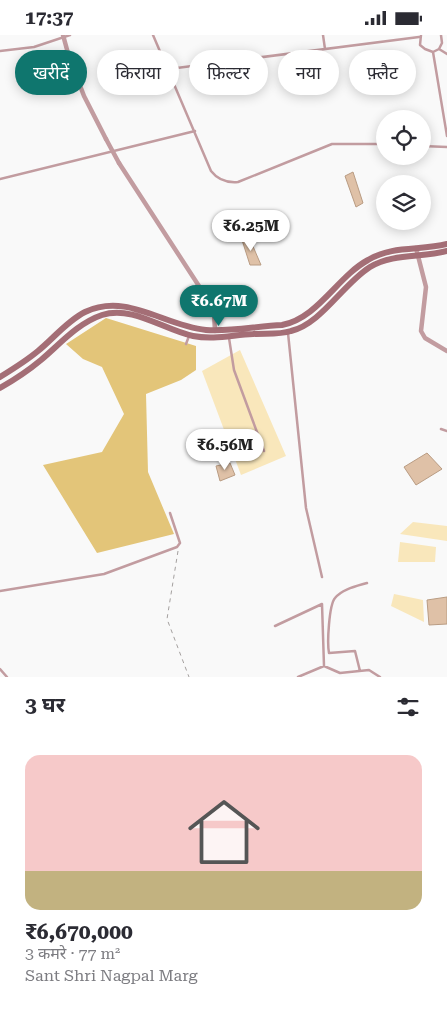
<!DOCTYPE html>
<html lang="hi">
<head>
<meta charset="utf-8">
<style>
  :root { --surface:#fff; --page:#f7f7f7; --text:#2b2b33; --muted:#7c7c81; --accent:#0f766e }
  body { margin:0; font-family:"Roboto Serif","Noto Sans Devanagari",serif; background:var(--page); color:var(--text); height:100vh; display:flex; flex-direction:column; font-size:19px; white-space:nowrap }
  * { box-sizing:border-box; margin:0 }
  p { font-size:16px; color:var(--muted) }
  .icon { flex:none; width:28px; height:28px; fill:none; stroke:currentColor; stroke-width:2; stroke-linecap:round; stroke-linejoin:round }
  .map { position:relative; height:642px; overflow:hidden }
  .side { display:flex; flex-direction:column; background:var(--surface); flex:1 }
  .side>* { flex:none }
  .guide { position:absolute; left:15px; top:15px; width:418px; height:45px; display:flex; gap:10px }
  .tools { position:absolute; left:376px; top:75px; display:grid; gap:10px }
  .tools a { display:grid; place-items:center; width:55px; height:55px; border-radius:50%; background:var(--surface); box-shadow:0 2px 12px #0003; font-size:25px }
  .price { position:absolute; translate:-50% -42px; padding:0 11px; border-radius:18px; background:#fff; color:#222; font-size:16px; line-height:32px; filter:drop-shadow(0 1px 2px #0008) }
  .price::after { content:''; position:absolute; left:50%; top:30px; width:15px; height:11px; margin-left:-8px; background:inherit; clip-path:polygon(0 0,100% 0,50% 100%) }
  .price.selected { background:var(--accent); color:#fff }
  ul { padding:0; list-style:none }
  li { display:grid; align-content:center; gap:10px; height:265px; padding:0 25px }
  li span { display:grid; place-items:center; height:155px; border-radius:15px; color:#555 }
  li>.icon { margin-inline-start:auto }
  span .icon { width:90px; height:90px; fill:#fffc; stroke-width:1 }
  li b { font-size:21px }
  h2 { display:flex; justify-content:space-between; align-items:center; height:60px; padding:0 25px; font-size:21px }
  .pill { padding:0 18px; border-radius:22px; background:var(--surface); box-shadow:0 2px 12px #0003; font-size:18px; line-height:45px }
  .pill.selected { background:var(--accent); color:#fff }
  .status { display:flex; justify-content:space-between; align-items:center; height:35px; padding:0 25px; background:var(--surface); direction:ltr }
  .status svg { height:14px; fill:currentColor }
  .map>svg:first-child { display:block }
  .green { fill:#f9e7bb }
  .forest { fill:#e3c579 }
  .building { fill:#dfc1a7; stroke:#b99c83 }
  .lines { fill:none; stroke-linecap:round; stroke-linejoin:round }
  .path { stroke:#a4a09f; stroke-width:1; stroke-dasharray:4 4; stroke-linecap:butt }
  .lane { stroke:#c29ca0; stroke-width:2.5 }
  .street { stroke:#c29ca0; stroke-width:4.5 }
  .secondary { stroke:#a46e76; stroke-width:6 }
  .street-bridge { stroke:#c29ca0; stroke-width:4.5 }
</style>
</head>
<body>
<div class="status"><b>17:37</b><svg viewBox="0 0 49 12"><path d="M0 12V9h3v3zM5 12V6h3v6zM10 12V3h3v9zM15 12V0h3v12zM26 1h20v11H26zM47 4h2v5h-2z"/></svg></div>
<div class="map">
<svg width="447" height="642" viewBox="0 0 447 642">
  <rect width="100%" height="100%" fill="#f9f9f9"/>
  <path class="green" d="M240,315L286,421L241,440L202,336Z
    M413,487L447,491V506L400,499Z
    M400,507L436,512L435,527H398Z
    M394,559L423,565L424,587L391,571Z"/>
  <path class="forest" d="M106,283L196,311V335L181,345L146,359L148,437L174,499L97,518L43,430L102,417L124,379L102,332L83,324L66,309Z"/>
  <path class="building" d="M353,137L363,168L356,172L345,141Z
    M249,202L261,230H250L242,205Z
    M427,418L442,434L416,450L404,432Z
    M230,428L235,440L220,446L216,431Z
    M447,562V589L429,590L427,565Z"/>
  <g class="lines">
    <path class="path" d="M178,516L167,584L189,642"/>
    <path class="lane" d="M153,0L211,136C218,145 227,148 238,147L332,109H385
      M323,0L325,14
      M421,0L420,10L425,14L433,17L439,14L442,8L441,0
      M439,14L447,19
      M0,16L34,12L70,0
      M433,17L447,101
      M169,34L419,2
      M422,111L447,112
      M0,144L195,96
      M288,298L306,473L322,542
      M229,303L234,335L264,416
      M186,309L189,301
      M441,394L447,396
      M0,556L104,539L177,512L180,508L170,478
      M275,591L322,569L324,631
      M0,634L7,642
      M360,636L355,616L329,618C327,608 329,570 335,563C342,554 357,551 367,548
      M298,642L324,631L340,638L369,635L380,642"/>
    <path class="street" d="M69,22L84,61L106,104
      M119,128L210,268L214,278L215,296
      M416,213L426,252L421,296L425,303L447,316"/>
    <path class="secondary" d="M0,342C13,334 26,326 38,316C53,304 67,286 85,277C127,257 164,291 206,295C229,297 258,291 282,290C318,283 337,242 368,225C393,210 420,216 447,209
      M0,353C14,345 29,335 41,325C60,309 78,288 102,280C132,270 164,295 193,301C214,305 232,300 253,299C265,298 279,300 291,296C321,289 343,249 370,232C393,218 422,223 447,216"/>
    <path class="street-bridge" d="M63,0L69,22
      M106,104L119,128"/>
  </g>
</svg>
<div class="tools">
<a><svg class="icon" aria-label="locate" viewBox="0 0 24 24"><circle cx="12" cy="12" r="6"/><path d="M12 2v4M12 18v4M2 12h4M18 12h4"/></svg></a>
<a><svg class="icon" aria-label="layers" viewBox="0 0 24 24"><path d="M12 4l9 5-9 5-9-5zM3 14l9 5 9-5"/></svg></a>
</div>
<b class="price" style="left:251px;top:217px">₹6.25M</b>
<b class="price selected" style="left:219px;top:292px">₹6.67M</b>
<b class="price" style="left:225px;top:436px">₹6.56M</b>
<div class="guide">
<a class="pill selected">खरीदें</a>
<a class="pill">किराया</a>
<a class="pill">फ़िल्टर</a>
<a class="pill">नया</a>
<a class="pill">फ़्लैट</a>
</div>
</div>
<section class="side">
<h2>3 घर<svg class="icon" aria-label="filters" viewBox="0 0 24 24"><path d="M4 7h16M4 17h16"/><circle cx="9" cy="7" r="2"/><circle cx="15" cy="17" r="2"/></svg></h2>
<ul>
<li><span style="background:linear-gradient(#f6c9c9 75%,#c2b280 0)"><svg class="icon" aria-label="home" viewBox="0 0 24 24"><path d="M3 11l9-7 9 7M6 9v11h12V9"/></svg></span><div><b>₹6,670,000</b><p>3 कमरे · 77 m²</p><p>Sant Shri Nagpal Marg</p></div></li>
</ul>
</section>
</body>
</html>
